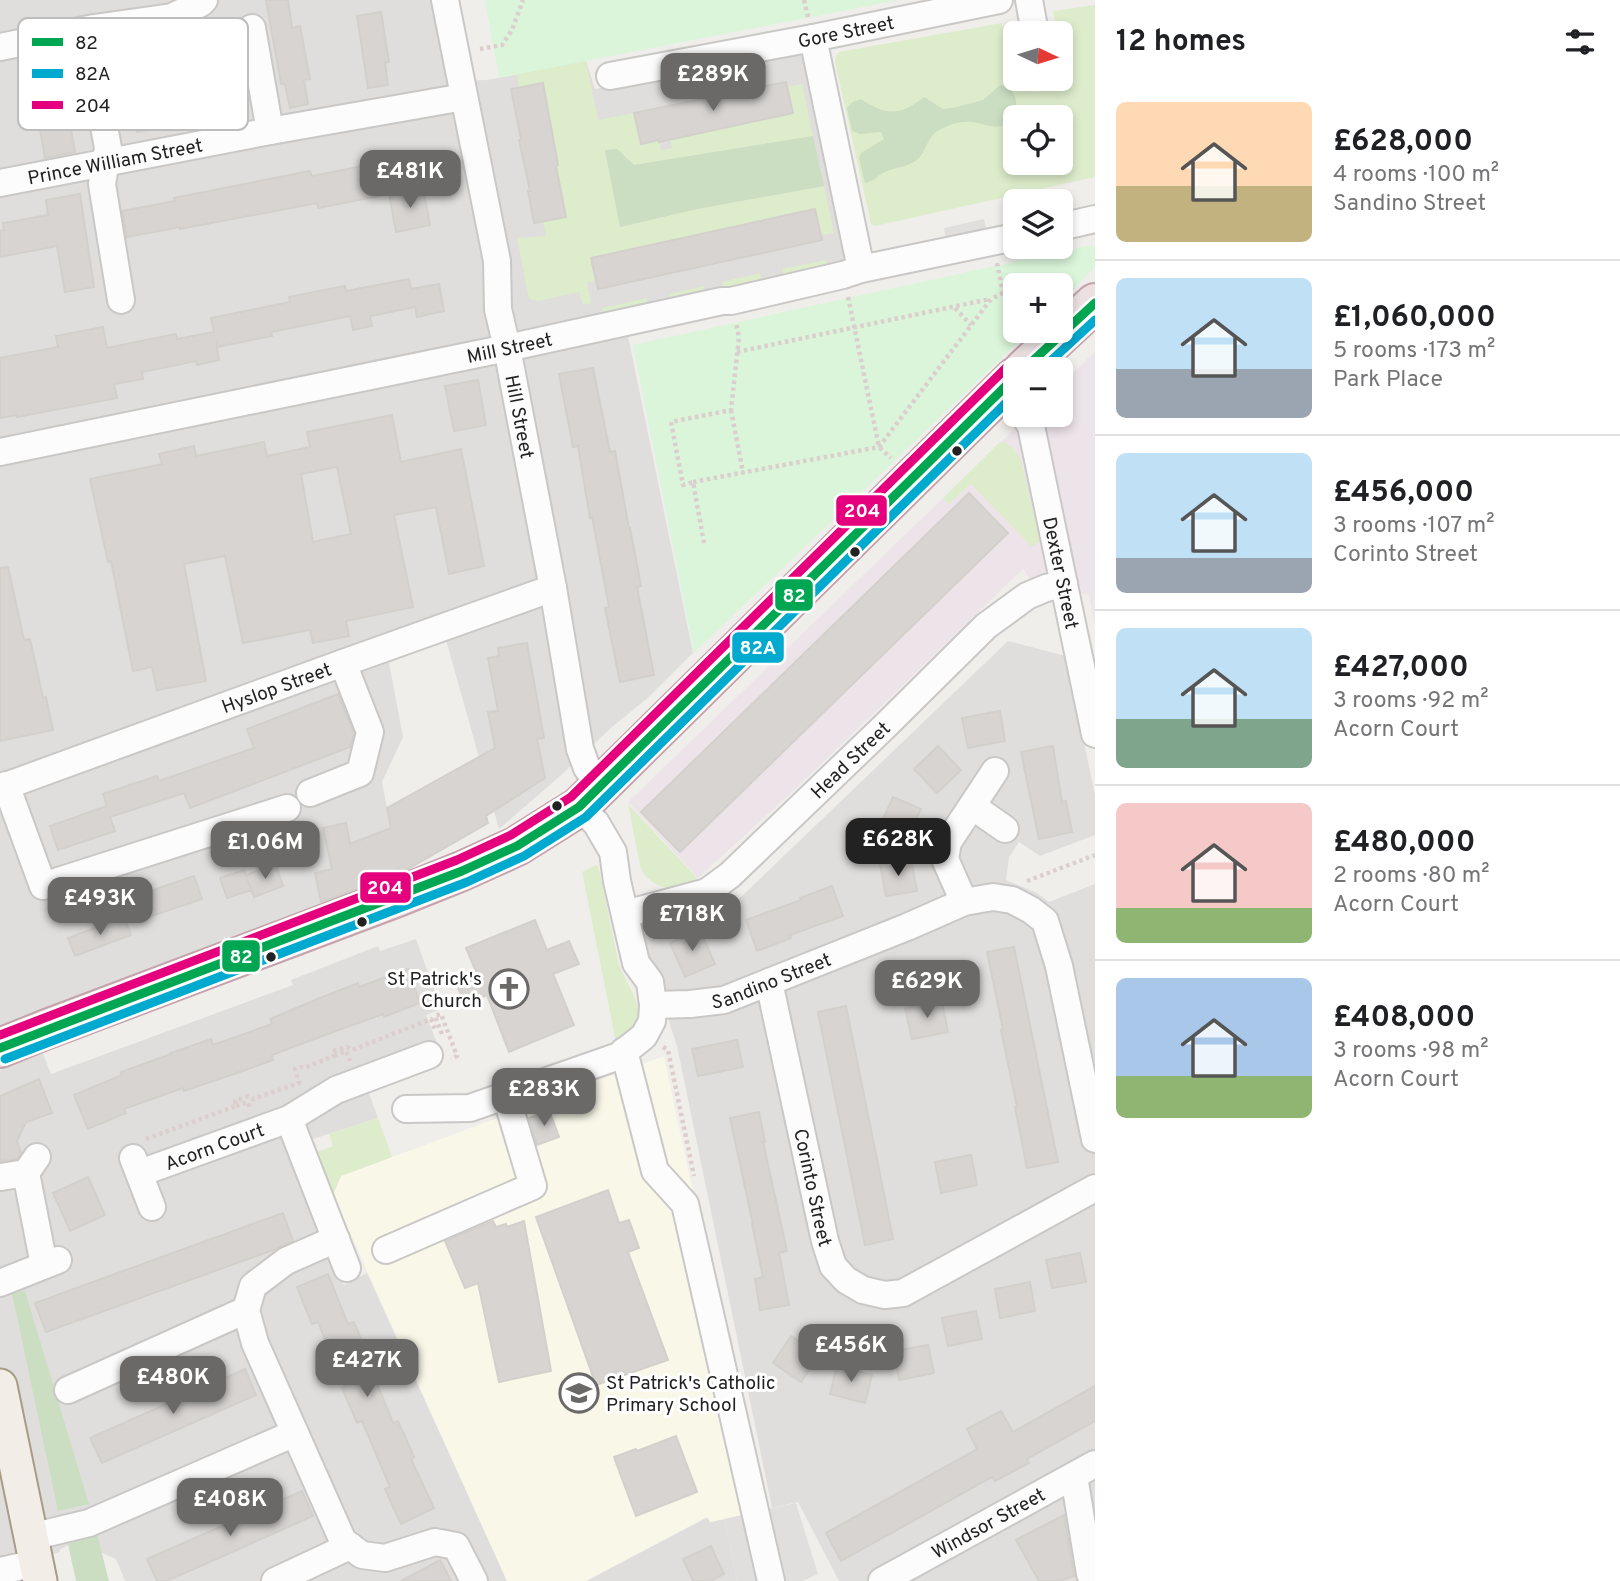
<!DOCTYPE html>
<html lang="en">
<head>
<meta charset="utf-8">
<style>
  :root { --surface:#fff; --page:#f6f6f6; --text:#202124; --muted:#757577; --line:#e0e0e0; --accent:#6a6968 }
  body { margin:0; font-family:Overpass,sans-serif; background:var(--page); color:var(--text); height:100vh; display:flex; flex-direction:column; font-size:26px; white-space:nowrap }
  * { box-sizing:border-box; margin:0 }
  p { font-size:23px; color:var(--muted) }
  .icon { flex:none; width:38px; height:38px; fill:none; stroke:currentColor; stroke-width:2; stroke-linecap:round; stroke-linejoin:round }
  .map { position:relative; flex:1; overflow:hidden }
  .panel { display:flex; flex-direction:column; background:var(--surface); width:525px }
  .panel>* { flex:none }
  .needle { width:46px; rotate:94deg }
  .controls { position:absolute; left:1003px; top:21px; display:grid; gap:14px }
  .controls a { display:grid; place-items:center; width:70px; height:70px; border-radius:10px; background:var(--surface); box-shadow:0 4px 10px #0003; font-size:35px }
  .price { position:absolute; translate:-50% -60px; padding:0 16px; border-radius:14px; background:var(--accent); color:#fff; font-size:23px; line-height:46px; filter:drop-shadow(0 2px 4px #0008) }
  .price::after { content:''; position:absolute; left:50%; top:42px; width:21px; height:16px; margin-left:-10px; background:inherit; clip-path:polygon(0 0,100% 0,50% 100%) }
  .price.on { background:#222; color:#fff }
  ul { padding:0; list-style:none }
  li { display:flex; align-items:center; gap:21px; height:175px; padding:0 21px }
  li+li { border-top:2px solid var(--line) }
  li span { display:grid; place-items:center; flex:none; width:196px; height:140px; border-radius:10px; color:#555 }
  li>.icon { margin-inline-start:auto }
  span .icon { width:84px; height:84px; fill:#fffc; stroke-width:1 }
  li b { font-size:30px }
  h2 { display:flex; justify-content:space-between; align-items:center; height:84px; padding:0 21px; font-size:30px }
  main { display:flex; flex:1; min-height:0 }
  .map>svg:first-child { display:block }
  .residential { fill:#dfdedc }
  .industrial { fill:#ede4e9 }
  .education { fill:#f8f7e8 }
  .grass { fill:#ddeccb; fill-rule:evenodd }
  .forest { fill:#cbdec1 }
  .park { fill:#daf5da }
  .parking { fill:#e0dfde }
  .building { fill:#d7d4d2; stroke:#d3d0cc; stroke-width:2; fill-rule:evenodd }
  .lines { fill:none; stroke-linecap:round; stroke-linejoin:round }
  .minor-casing { stroke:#c9c8c7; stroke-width:30 }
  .major-casing { stroke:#a79c86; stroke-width:37 }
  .highway-casing { stroke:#c5a2ac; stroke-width:42 }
  .path { stroke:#dccecd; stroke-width:4.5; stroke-dasharray:3.5 3.5; stroke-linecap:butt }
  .minor { stroke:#fdfcfc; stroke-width:26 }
  .major { stroke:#f3ede7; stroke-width:33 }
  .highway { stroke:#ece0e2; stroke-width:38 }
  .bus-1-casing { stroke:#fff; stroke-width:14 }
  .bus-2-casing { stroke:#fff; stroke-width:14 }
  .bus-3-casing { stroke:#fff; stroke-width:14 }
  .bus-1 { stroke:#00a651; stroke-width:9 }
  .bus-2 { stroke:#00a9ce; stroke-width:9 }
  .bus-3 { stroke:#e5007d; stroke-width:9 }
  .bus-dot { fill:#222; stroke:#fff; stroke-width:2.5 }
  .labels { text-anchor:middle; stroke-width:6; stroke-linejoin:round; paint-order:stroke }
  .street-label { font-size:19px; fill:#222; stroke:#fff }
  .poi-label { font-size:19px; fill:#222; stroke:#fff; text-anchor:end }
  .key { fill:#fff; stroke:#bdbdbd; stroke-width:2 }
  .key-label { font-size:19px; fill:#222 }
  .line-badge { stroke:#fff; stroke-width:2.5 }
  .badge-label { font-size:19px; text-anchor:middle; font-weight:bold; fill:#fff }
</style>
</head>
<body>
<main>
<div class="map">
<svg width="1095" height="1581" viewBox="0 0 1095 1581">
  <rect width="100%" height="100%" fill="#f0eeeb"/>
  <path class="residential" d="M0,0H435L453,81L487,80L586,61L595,89L798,53L807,60L846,256L836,267L624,316L693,653L649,697L612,727L559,777L499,829L441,622L385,641L403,737L382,782L402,886L0,1030Z
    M1008,641L1066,656L1095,795V835L1040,856L1019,842L1009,857L1006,880L1037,893L1049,902L1095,884V1581H839L798,1502L772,1508L677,1046L651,967L644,934L713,912L741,897Z
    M416,939L441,1009L426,1015L437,1043L361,1071L378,1118L288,1147L320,1228L344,1285L367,1273L507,1581H125L116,1559L86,1546L69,1545L61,1549L58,1553L0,1565V1070L43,1054L51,1074L293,985L291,980L378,946L380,951Z
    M708,1517L710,1522L724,1519L737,1581H586Z"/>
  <path class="industrial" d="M1095,351V625L1089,595L1031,580L1023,569L790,794L698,878L628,802L1029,415H1060L1061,385Z"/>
  <path class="education" d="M664,1056L761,1512L710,1522L707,1517L586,1581H507L333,1195L341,1176Z"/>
  <path class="grass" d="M1095,5V177L875,226L871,224L835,62L836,56L839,52L1002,23L1012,80L1033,79L1036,92L1066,87L1061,51L1060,33H1057L1053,11ZM1015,117H1060V163H1015Z
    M586,61L598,120L634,113L641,143L659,140L661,150L672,148L670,138L793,112L787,87L802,84L813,136L634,165L617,149L605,150L620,227L697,209L824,186L834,233L821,235L815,209L656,244L661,265L642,272L636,248L591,258L596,280L587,283L591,303L583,305L579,292L538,301L529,299L517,238L546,236L543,221L565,217L527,119L549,114L543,83L519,87L517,74Z
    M731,72L735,93L712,98L707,77Z
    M826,260L828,268L784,277L782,269Z
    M760,273L762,282L724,290L722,282Z
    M704,286L705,294L670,302L669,294Z
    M647,298L649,307L604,316L602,308Z
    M1000,442C1009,442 1018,453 1021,460L1040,541L1032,547L971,484L949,504L943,498Z
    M628,804L697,878C680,888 665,893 649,879C644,875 642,872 640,865Z
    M597,865L599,869L619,965C632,997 656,1016 616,1042L582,872Z
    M378,1118L392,1157L341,1176L333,1195L317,1152L333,1146L329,1134Z"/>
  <path class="forest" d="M1000,85C1019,87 1021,111 1008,122C996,132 984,123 972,122C960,121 951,124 941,129C929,135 928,144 922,154C913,168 896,166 883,173C876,177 873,182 865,183L859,158L861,153L884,139L881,132L860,134L852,131L847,108L853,102L861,99C886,116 900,116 924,97L943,109L953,108L983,100Z
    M813,136L824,186L697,209L620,227L605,150L617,149L634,165Z
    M25,1291L89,1504L58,1511L12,1293Z
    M97,1534L109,1581H76L68,1544Z"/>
  <path class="park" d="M485,0H899L499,78Z
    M1087,246H1095V267L1061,301L1060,285H1015V331H1030L694,653L633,345Z"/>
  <path class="parking" d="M984,219L987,232L946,240L944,228Z
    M796,1503L818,1574L803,1581H737L724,1519Z"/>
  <path class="building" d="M266,0H288L292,28L300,26L310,79L304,80L308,104L290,108L285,84H281Z
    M381,12L389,62L385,63L388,85L368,88L357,16Z
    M149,55L158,105L165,104L169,126L137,132L124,59Z
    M65,70L75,123L70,124L75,152L45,158L40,129L45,128L36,76Z
    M786,82L793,113L659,142V140L641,144L634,113Z
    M543,83L558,165L556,166L566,217L534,223L528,191H530L519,140L521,139L511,89Z
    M383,162L389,194L318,208L317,203L180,229V227L127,237L122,211L175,201L174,198L310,171L312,176Z
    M423,187L430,225L396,232L389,194Z
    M80,194L94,287L65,292L57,246L0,257V231L4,230L3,223L48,215L46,200Z
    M815,209L822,240L598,289L591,258Z
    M409,279L411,289L439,284L444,311L417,317L415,307L370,316L372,326L353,330L350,316L271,332L272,336L217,347L216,342L219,360L197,365L196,361L142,372L143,379L114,384L117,398L17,417V415L0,418V358L58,347L56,336L103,327L107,348L176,334L177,339L214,332L211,318L290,302L289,297L345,286L346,291Z
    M593,368L610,452L615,451L629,529L630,528L641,586L637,587L654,675L620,682L605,608L609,607L592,517L590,518L578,446L573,447L559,374Z
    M478,380L486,425L454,431L445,386Z
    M392,415L401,462L461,449L484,566L449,574L436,507L394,515L413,607L346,621L349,636L313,643L310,630L243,643L225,556L184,564L206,681L157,690L152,667L133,671L111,561L108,562L90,479L162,464L159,454L194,446L196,456L264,442L267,456L310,447L307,432ZM337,467L351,534L313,542L301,474Z
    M969,493L1008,533L680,852L641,812Z
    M8,567L24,640L30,639L43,698L46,697L53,730L0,741V568Z
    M527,643L544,738L537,739L545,778L486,816L488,823L406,870L399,873L398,869L360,888L321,902L315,873L332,869L323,828L346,823L350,844L391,828L387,808L495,748L488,712L498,711L488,658L499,656L498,648Z
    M338,694L354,733L350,747L190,808L184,793L110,817L115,831L58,850L50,826L107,806L103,794L157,776L159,781L254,748L247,729Z
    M1000,711L1005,741L968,748L962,718Z
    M938,746L961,770L937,793L914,769Z
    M1053,746L1062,802L1066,801L1072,832L1039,839L1021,752Z
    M893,797L921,809L907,839L880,826Z
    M911,859L917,891L886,896L880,864Z
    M276,865L283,886L254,897L246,875Z
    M244,870L251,890L227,898L220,878Z
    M194,876L202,899L146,918L138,895Z
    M832,886L843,916L790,935L791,938L757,951L746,920L801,900L800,898Z
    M124,917L131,935L75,956L68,938Z
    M535,920L547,950L569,941L579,964L553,974L574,1025L509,1052L487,995L465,1004L456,983L477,974L466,948Z
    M700,930L715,964L685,977L670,943Z
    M1014,947L1058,1162L1027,1168L1015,1107H1017L1001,1030L1003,1029L987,952Z
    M408,969L420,1003L384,1017L383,1014L333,1032L272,1055L273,1060L234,1074L184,1091L183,1088L124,1109L126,1113L88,1129L74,1095L122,1075L121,1072L171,1054V1053L211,1039L213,1045L272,1024L270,1019L320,998L358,983L359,987Z
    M942,1001L948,1032L912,1039L905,1008Z
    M846,1006L893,1239L865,1245L818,1012Z
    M737,1040L743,1067L698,1076L692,1049Z
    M39,1079L52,1113L26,1122L17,1141L21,1153L17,1159L0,1161V1096Z
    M549,1110L559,1137L537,1145L529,1118Z
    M759,1112L765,1142H763L787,1251L779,1253L789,1305L760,1310L755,1279L763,1277L752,1224H753L730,1118Z
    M971,1155L977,1185L941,1193L935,1162Z
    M88,1177L105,1215L70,1231L53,1193Z
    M608,1190L619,1223L629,1220L639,1248L628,1252L668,1360L596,1385L536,1217Z
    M283,1213L293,1241L276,1249L46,1332L35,1303Z
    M493,1221L496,1227L506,1224L507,1227L524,1221L551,1371L499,1382L478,1283L465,1288L445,1241Z
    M1080,1253L1086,1282L1052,1288L1046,1260Z
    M328,1274L348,1324L354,1322L370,1360L368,1361L393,1423L398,1421L414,1457L411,1459L434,1508L401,1524L385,1489L390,1487L362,1421L357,1423L342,1388L345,1387L318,1322L312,1324L297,1287Z
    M1030,1282L1035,1311L1000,1318L995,1289Z
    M976,1311L982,1339L948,1346L942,1318Z
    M791,1336L819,1355L801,1382L773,1363Z
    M928,1345L934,1373L899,1380L894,1351Z
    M837,1366L872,1375L865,1403L830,1394Z
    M245,1369L256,1395L102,1463L90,1438Z
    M1095,1386V1421L1027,1459L1029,1463L995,1481L992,1477L841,1561L826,1533L977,1449L967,1429L1001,1411L1013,1432Z
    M676,1436L697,1492L636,1516L614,1457L636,1449L637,1451Z
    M302,1491L313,1516L167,1581H157L147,1559Z
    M1064,1515L1074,1576L1060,1581H1039L1016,1540Z
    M711,1546L724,1574L710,1581H693L683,1559Z
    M440,1560L451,1581H401Z"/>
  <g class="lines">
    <g class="minor-casing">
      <g id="minor">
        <path id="s1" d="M445,0L497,261L498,309L507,348L553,588L580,749L587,768L600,787"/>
        <path d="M1029,0L1035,33"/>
        <path d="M252,28L270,131"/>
        <path d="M813,38L861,269"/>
        <path d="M0,47L94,28L172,17L201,3L204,0"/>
        <path d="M92,61L108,148L102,184L121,300"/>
        <path id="s2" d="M610,76L813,38L999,0"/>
        <path id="s3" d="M0,183L270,131L464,97"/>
        <path d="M1060,227L1095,219"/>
        <path id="s4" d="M1024,415L1031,426L1095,734"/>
        <path id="s5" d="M0,452L507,348L722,301H731L843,275L861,269L1015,237"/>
        <path d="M6,785L43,886L287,808"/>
        <path id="s6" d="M0,788L343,663L553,588"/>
        <path d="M310,793L360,773L370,732L343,663"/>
        <path d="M972,806L1005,829"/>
        <path d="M964,902L945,859L948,842L995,771"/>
        <path id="s7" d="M625,914L707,892L730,875L884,727L986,626L1027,596L1046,588L1064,584"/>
        <path id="s8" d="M769,982L825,1241L833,1266L846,1280L863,1290L885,1295L903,1293L1095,1188"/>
        <path id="s9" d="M653,1005L690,1004L724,1000L907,927L964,902L993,897L1012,900L1031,910L1045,921L1059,966L1095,1139"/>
        <path d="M624,1051L655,1171L685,1204L771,1581"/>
        <path d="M406,1109L470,1108L619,1056L644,1036L652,1021L653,1005L650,982L636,963L617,881L613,852L596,823L579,807"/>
        <path d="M289,1119L347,1268"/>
        <path d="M133,1158L152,1207"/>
        <path d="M26,1173L44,1265"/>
        <path id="s10" d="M140,1173L289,1119L336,1090L429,1055"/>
        <path d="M1,1177L26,1173L37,1157"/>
        <path d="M336,1239L286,1261L253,1286L246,1310L255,1343L343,1541L362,1555L385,1558L435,1542L456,1546L474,1581"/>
        <path d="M386,1250L533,1186L506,1096"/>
        <path d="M0,1283L58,1260"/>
        <path d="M68,1390L246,1310"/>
        <path d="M1074,1476L1090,1574"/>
        <path d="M31,1537L89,1523L295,1433"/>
        <path d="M0,1571L36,1563"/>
        <path d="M275,1581L350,1546"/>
        <path id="s11" d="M882,1581L1095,1464"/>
      </g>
    </g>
    <g class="major-casing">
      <path id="major" d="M0,1386L40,1581"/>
    </g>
    <g class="highway-casing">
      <path id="highway" d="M1024,369L1095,303
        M0,1048L47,1029L400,896L462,871L517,846L579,807L1015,377"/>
    </g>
    <path class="path" d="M804,0L808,17
      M480,49L502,45L512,30L523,0
      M997,263L1003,293L1015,306
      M848,297L879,447L891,458
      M955,308L971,325
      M737,352L990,299
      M731,410L743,473
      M693,482L879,447L991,299L1003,293
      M704,543L693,482L683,485L671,422L731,410L739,337L736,323
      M1027,881L1095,855
      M442,1034L435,1016L441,1014L457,1056L451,1059
      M663,1047L668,1050L694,1176
      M334,1056L346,1051L350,1061
      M236,1106L248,1102L250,1109
      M146,1139L236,1106L235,1101L248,1096L253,1099L299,1083L295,1069L301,1067L304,1068L334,1056L333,1051L347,1047L352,1050L431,1019L436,1032"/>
    <use href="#minor" class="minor"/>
    <use href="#major" class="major"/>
    <use href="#highway" class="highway"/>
    <g class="bus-1-casing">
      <path id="bus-1" d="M1024,369L1095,303
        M0,1048L462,871L517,846L579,807L1015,377"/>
    </g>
    <g class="bus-2-casing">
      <path id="bus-2" d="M1042,369L1095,320
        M5,1059L467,882L524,856L586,817L1015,394"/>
    </g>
    <g class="bus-3-casing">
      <path id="bus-3" d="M0,1035L457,860L511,835L571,797L1006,368"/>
    </g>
    <use href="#bus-1" class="bus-1"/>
    <use href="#bus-2" class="bus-2"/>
    <use href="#bus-3" class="bus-3"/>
  </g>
  <defs>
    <g id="church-ring" transform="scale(2.0125)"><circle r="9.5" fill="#fff" stroke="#6a6968" stroke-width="1.5"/><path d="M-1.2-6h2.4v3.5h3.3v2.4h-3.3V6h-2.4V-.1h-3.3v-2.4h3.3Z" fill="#6a6968"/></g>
    <g id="school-ring" transform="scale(2.0125)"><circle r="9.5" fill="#fff" stroke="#6a6968" stroke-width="1.5"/><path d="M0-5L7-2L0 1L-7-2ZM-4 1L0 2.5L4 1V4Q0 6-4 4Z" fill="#6a6968"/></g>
  </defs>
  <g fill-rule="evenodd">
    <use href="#church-ring" x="509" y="989"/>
    <use href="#school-ring" x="579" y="1393"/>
  </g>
  <g class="bus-dot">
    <circle cx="957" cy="451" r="6"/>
    <circle cx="855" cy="552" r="6"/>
    <circle cx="557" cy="806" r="6"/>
    <circle cx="362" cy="922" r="6"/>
    <circle cx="271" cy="957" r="6"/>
  </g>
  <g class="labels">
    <g class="street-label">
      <text dy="7" stroke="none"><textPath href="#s2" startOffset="240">Gore Street</textPath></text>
      <text dy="7" stroke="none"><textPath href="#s3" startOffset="117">Prince William Street</textPath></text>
      <text dy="7" stroke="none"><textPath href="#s5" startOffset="520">Mill Street</textPath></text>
      <text dy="7" stroke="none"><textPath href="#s1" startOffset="424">Hill Street</textPath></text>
      <text dy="7" stroke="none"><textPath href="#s4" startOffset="163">Dexter Street</textPath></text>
      <text dy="7" stroke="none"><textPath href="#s6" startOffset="294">Hyslop Street</textPath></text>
      <text dy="7" stroke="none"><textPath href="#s7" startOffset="280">Head Street</textPath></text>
      <text dy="7" stroke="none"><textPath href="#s9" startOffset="122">Sandino Street</textPath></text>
      <text dy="7" stroke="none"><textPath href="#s10" startOffset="79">Acorn Court</textPath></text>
      <text dy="7" stroke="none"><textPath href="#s8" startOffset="210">Corinto Street</textPath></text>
      <text dy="7" stroke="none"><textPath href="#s11" startOffset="121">Windsor Street</textPath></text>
    </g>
    <g class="poi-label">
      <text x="482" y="985">St Patrick's<tspan x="482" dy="22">Church</tspan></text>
      <text x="606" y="1389" text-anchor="start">St Patrick's Catholic<tspan x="606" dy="22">Primary School</tspan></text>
    </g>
  </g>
  <rect x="18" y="18" width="230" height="112" rx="10" class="key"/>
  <rect x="32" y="38" width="31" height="8" fill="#00a651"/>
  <rect x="32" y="69" width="31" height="9" fill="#00a9ce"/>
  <rect x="32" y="101" width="31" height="8" fill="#e5007d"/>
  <g class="key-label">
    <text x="75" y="49">82</text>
    <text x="75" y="80">82A</text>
    <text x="75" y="112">204</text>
  </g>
  <g class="line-badge">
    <rect x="835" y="494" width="53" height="33" rx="7" fill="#e5007d"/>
    <rect x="774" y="578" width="40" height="34" rx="7" fill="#00a651"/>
    <rect x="731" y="631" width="54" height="33" rx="7" fill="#00a9ce"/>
    <rect x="359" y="871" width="53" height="33" rx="7" fill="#e5007d"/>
    <rect x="221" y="939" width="40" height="34" rx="7" fill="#00a651"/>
  </g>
  <g class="badge-label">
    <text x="862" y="517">204</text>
    <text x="794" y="602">82</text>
    <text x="758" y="654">82A</text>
    <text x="385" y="894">204</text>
    <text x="241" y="963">82</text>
  </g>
</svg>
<div class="controls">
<a><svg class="needle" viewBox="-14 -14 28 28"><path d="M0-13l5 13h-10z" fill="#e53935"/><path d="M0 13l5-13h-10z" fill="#757577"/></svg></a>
<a><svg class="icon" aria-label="locate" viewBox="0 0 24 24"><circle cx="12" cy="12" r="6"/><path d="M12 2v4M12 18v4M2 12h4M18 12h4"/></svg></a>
<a><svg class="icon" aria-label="layers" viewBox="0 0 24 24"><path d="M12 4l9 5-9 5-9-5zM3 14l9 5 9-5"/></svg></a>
<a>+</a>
<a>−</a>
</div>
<b class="price" style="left:713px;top:113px">£289K</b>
<b class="price" style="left:410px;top:210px">£481K</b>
<b class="price on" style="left:898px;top:878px">£628K</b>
<b class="price" style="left:265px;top:881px">£1.06M</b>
<b class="price" style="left:100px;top:937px">£493K</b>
<b class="price" style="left:692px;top:953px">£718K</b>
<b class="price" style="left:927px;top:1020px">£629K</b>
<b class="price" style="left:544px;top:1128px">£283K</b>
<b class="price" style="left:851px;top:1384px">£456K</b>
<b class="price" style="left:367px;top:1399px">£427K</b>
<b class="price" style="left:173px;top:1416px">£480K</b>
<b class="price" style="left:230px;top:1538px">£408K</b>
</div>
<section class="panel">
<h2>12 homes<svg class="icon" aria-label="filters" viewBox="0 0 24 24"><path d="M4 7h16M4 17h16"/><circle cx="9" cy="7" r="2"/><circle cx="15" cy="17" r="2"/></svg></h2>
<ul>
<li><span style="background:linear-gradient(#ffd9b3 60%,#c2b280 0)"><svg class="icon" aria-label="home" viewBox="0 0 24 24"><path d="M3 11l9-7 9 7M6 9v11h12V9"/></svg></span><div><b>£628,000</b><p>4 rooms · 100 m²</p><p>Sandino Street</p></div></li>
<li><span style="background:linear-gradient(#bfe0f5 65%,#9aa5b1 0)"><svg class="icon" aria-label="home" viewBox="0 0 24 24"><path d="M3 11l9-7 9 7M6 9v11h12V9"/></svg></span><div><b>£1,060,000</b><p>5 rooms · 173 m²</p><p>Park Place</p></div></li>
<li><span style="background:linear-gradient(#bfe0f5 75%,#9aa5b1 0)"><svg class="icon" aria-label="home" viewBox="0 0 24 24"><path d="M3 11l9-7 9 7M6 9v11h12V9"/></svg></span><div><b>£456,000</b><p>3 rooms · 107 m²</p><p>Corinto Street</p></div></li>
<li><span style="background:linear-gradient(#bfe0f5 65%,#7fa58c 0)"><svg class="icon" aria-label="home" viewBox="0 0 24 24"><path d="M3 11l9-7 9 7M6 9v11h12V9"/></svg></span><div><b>£427,000</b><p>3 rooms · 92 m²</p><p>Acorn Court</p></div></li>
<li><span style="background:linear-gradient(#f6c9c9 75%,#8fb573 0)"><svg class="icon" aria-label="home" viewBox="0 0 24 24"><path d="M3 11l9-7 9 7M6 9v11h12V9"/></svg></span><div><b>£480,000</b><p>2 rooms · 80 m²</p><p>Acorn Court</p></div></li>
<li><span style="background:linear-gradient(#a9c7e8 70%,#8fb573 0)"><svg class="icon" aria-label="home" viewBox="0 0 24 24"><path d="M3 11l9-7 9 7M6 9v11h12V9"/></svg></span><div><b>£408,000</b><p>3 rooms · 98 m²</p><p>Acorn Court</p></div></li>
</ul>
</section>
</main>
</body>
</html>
